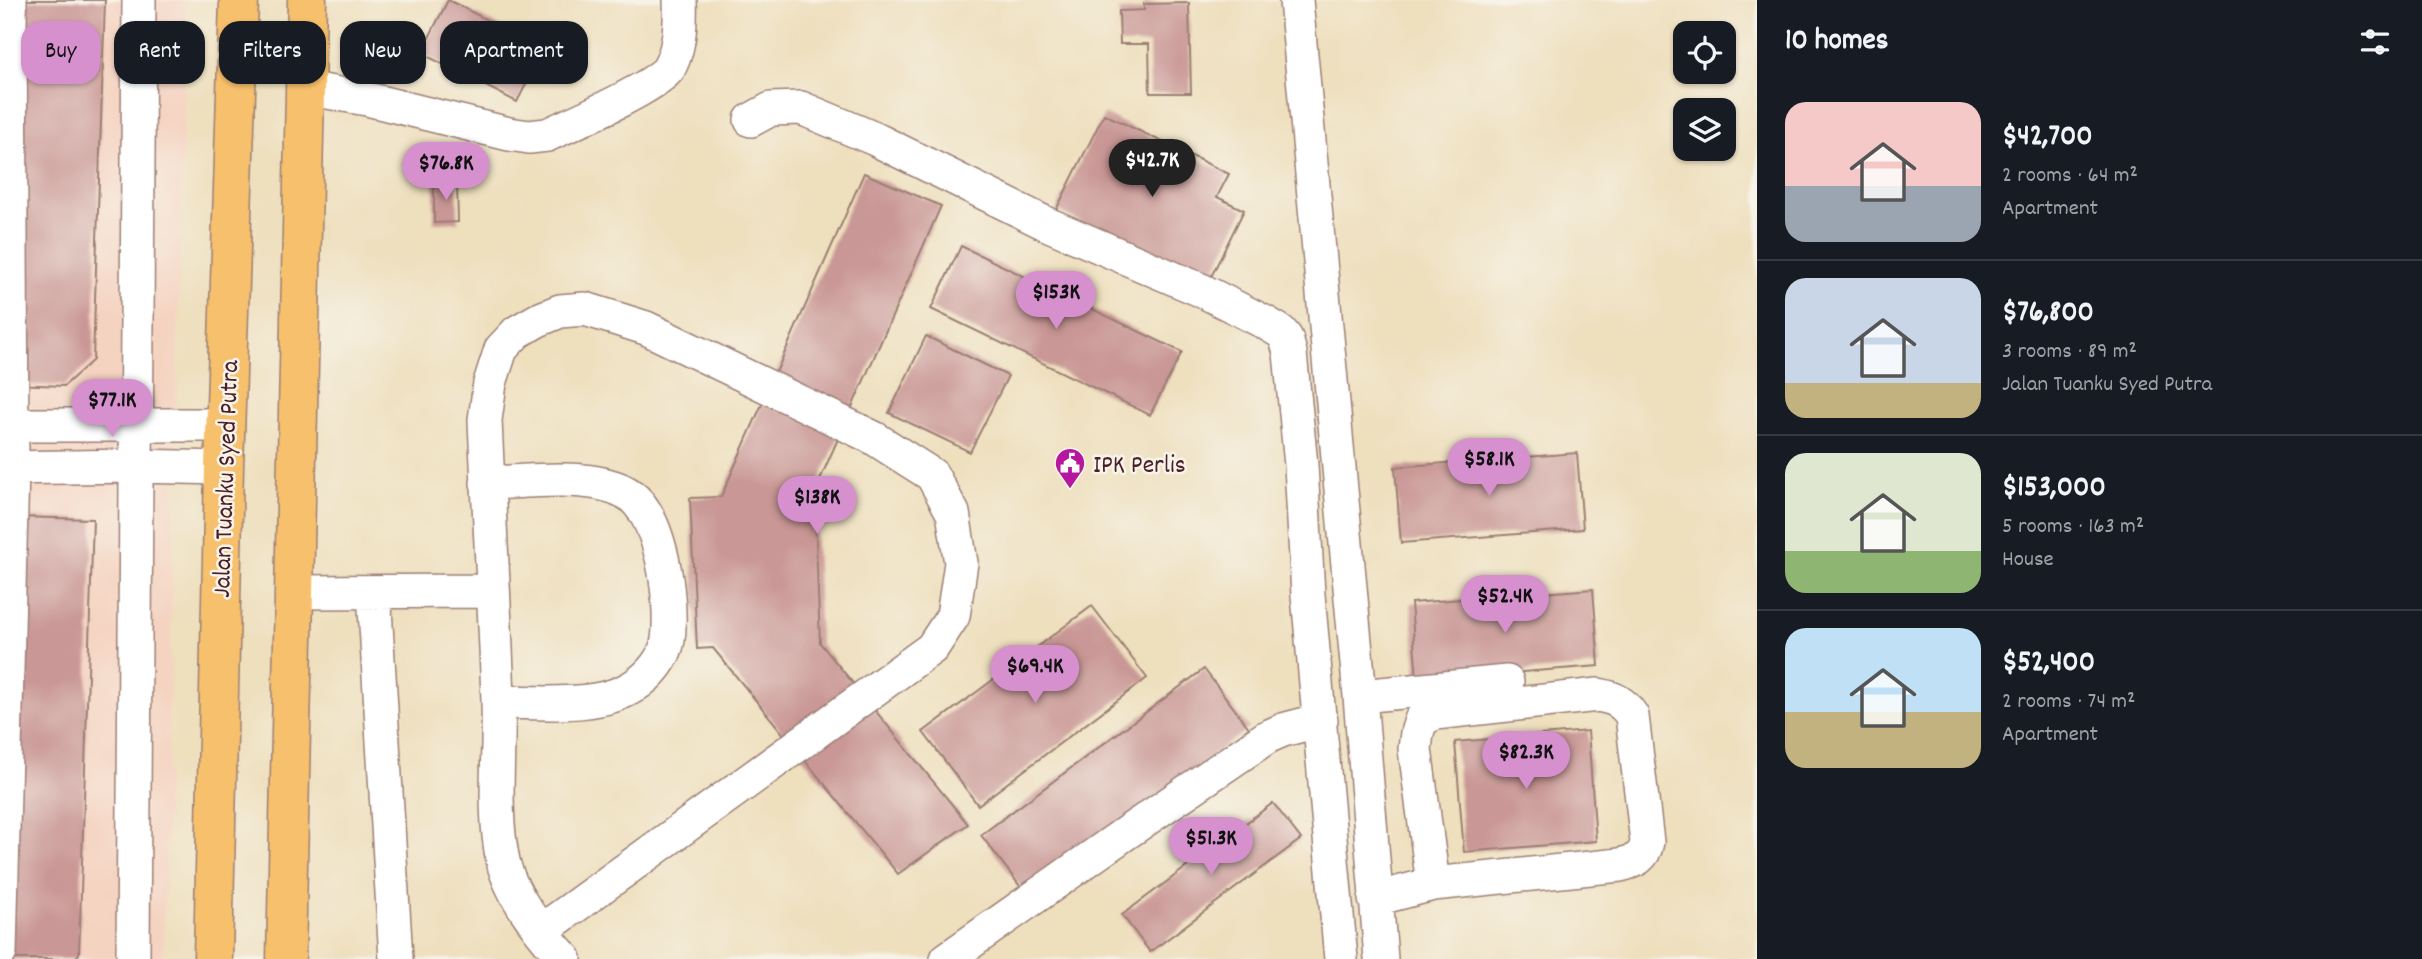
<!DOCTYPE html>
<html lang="en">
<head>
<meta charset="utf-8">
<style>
  :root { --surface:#171b24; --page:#20242c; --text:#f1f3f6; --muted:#9ea1a6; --line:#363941; --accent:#d690ce }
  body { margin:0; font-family:Dekko,sans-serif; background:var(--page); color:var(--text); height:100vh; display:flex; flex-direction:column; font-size:26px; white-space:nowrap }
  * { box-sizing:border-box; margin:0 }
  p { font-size:23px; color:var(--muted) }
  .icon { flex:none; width:38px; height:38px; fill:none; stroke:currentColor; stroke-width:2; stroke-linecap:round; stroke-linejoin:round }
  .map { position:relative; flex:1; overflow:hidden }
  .panel { display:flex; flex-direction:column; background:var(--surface); width:665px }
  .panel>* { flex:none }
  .banner { position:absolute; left:21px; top:21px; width:665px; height:63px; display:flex; gap:14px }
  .fabs { position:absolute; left:1673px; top:21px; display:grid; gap:14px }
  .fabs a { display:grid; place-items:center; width:63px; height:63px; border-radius:14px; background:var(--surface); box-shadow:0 2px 5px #0004; font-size:35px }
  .price { position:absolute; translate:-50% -60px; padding:0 16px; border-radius:24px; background:var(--accent); color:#111; font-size:23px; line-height:46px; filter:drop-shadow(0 2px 4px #0008) }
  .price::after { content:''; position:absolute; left:50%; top:42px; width:21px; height:16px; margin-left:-10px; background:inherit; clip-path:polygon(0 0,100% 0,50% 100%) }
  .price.active { background:#222; color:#fff }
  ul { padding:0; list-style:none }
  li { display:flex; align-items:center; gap:21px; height:175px; padding:0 28px }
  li+li { border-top:2px solid var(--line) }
  li span { display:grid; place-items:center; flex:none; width:196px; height:140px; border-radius:21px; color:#555 }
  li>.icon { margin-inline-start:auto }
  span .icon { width:84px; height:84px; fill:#fffc; stroke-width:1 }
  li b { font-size:30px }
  h2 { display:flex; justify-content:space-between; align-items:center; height:84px; padding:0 28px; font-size:30px }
  .tag { padding:0 24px; border-radius:21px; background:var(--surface); box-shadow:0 2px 5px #0004; font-size:24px; line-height:63px }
  .tag.active { background:var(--accent); color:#111 }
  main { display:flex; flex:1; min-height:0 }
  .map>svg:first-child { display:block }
  .built { fill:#f5d3c1 }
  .building { fill:#c99795 }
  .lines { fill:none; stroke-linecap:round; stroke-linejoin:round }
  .minor-casing { stroke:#9c7f74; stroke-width:36 }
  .major-casing { stroke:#9c7f74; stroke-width:41 }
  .minor { stroke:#fff; stroke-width:33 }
  .major { stroke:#f7c06c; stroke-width:38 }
  .labels { text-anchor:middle; stroke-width:5; stroke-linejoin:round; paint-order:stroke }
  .poi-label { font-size:26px; fill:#4a1f2b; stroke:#f7f3e8; text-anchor:start }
  .street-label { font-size:26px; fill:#4a1f2b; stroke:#f7f3e8 }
</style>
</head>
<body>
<main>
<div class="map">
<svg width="1757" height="959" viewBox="0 0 1757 959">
  <rect width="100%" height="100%" fill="#f7f3e8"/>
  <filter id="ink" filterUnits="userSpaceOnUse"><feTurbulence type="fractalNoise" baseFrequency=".0143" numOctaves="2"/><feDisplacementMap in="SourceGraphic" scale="14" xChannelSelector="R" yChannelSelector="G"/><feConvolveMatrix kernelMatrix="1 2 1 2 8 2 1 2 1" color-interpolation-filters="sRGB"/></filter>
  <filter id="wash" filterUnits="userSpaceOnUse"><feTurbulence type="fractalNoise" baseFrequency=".00686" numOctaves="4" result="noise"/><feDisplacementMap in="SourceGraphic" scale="28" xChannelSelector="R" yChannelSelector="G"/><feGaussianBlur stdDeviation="1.57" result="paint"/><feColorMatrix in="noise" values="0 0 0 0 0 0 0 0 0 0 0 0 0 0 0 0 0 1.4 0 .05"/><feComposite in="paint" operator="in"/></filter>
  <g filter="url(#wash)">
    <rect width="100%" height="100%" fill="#eedfbd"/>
    <path class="built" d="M0,0H186L163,959H0Z"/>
    <g id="blocks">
      <path class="building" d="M27,0H105L93,360L64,386L14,384Z
        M448,0L544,49L517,102L421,53Z
        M1189,3L1191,93H1150L1149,44H1120L1119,11L1144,10V4Z
        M1104,114L1229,174L1217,197L1244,210L1208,283L1056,210Z
        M864,173L941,206L814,493L820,643L968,824L898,874L713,648L697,649L690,498L721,497Z
        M434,182H457L458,222L434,223Z
        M961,246L1182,352L1150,415L931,309Z
        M926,336L1008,376L970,452L889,413Z
        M1577,453L1583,529L1401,543L1395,467Z
        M16,517L93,519L79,954L74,959H1Z
        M1593,589L1599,666L1417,680L1411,603Z
        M1092,606L1147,678L978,805L923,732Z
        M1204,669L1249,728L1026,894L981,835Z
        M1588,731L1596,841L1464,852L1455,742Z
        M1273,803L1301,839L1150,952L1122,915Z"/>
    </g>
  </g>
  <g filter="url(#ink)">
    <use href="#blocks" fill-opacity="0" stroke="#9c7f74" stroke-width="2"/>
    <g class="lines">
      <g class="minor-casing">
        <path id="minor" d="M1296,0L1360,696L1381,959
          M305,88L367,99L509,134L529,137L547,135C569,125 660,85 669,68C680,48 681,22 680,0
          M751,120L771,109L801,108L875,139L1047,224L1203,291L1266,323L1281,332L1286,338L1290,353L1301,465L1308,595L1341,959
          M0,425H225
          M0,468L136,466L224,468
          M487,483C527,482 589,473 625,492C662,511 673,602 668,640C665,658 650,676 634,686C599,709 539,702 498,702
          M295,592L493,591
          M374,592L396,959
          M1360,696L1507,682
          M1375,899L1433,884L1620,865C1636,861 1644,858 1647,842L1632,716C1623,702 1615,698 1598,695L1435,713L1421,720L1417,733L1415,749L1433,884
          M541,931L932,648L953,616L961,563L953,513L932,475L874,438L646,328L585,309L560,311L538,320L517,332L501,349L490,383L485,420C489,514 495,607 498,701C500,752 492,811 503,861C511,896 541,933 565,959
          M0,952L12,468L10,0
          M133,959L139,0
          M947,959L1123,835L1267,737L1283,730L1321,720"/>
      </g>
      <g class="major-casing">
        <path id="major" d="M213,959L224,468L239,0
          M286,959L307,0"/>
      </g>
      <use href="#minor" class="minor"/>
      <use href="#major" class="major"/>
    </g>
  </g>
  <defs>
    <g id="civic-pin" transform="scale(1.575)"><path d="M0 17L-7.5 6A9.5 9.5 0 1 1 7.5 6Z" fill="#b5179e" stroke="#f7f3e8"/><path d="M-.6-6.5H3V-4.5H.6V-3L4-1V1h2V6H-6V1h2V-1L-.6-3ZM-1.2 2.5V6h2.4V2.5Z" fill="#fff"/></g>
  </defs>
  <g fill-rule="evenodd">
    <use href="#civic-pin" x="1070" y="463"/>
  </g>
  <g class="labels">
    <g class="poi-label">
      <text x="1093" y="472">IPK Perlis</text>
    </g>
    <g class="street-label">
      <text transform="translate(224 479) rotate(-88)" y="9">Jalan Tuanku Syed Putra</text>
    </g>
  </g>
</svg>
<div class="fabs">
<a><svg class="icon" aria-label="locate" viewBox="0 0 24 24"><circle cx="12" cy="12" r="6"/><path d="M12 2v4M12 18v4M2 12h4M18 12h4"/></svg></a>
<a><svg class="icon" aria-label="layers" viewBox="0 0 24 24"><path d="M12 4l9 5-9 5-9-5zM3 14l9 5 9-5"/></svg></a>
</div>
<b class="price active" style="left:1152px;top:199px">$42.7K</b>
<b class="price" style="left:446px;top:202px">$76.8K</b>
<b class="price" style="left:1056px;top:331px">$153K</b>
<b class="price" style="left:112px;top:439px">$77.1K</b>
<b class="price" style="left:1489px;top:498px">$58.1K</b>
<b class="price" style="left:817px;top:536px">$138K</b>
<b class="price" style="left:1505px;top:635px">$52.4K</b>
<b class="price" style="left:1035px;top:705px">$69.4K</b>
<b class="price" style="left:1526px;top:791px">$82.3K</b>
<b class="price" style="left:1211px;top:877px">$51.3K</b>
<div class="banner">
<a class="tag active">Buy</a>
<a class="tag">Rent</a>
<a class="tag">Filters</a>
<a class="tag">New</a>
<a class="tag">Apartment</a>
</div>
</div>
<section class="panel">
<h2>10 homes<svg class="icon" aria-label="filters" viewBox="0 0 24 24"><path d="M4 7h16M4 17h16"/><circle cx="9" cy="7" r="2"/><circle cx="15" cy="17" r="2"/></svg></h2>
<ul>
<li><span style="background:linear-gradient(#f6c9c9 60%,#9aa5b1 0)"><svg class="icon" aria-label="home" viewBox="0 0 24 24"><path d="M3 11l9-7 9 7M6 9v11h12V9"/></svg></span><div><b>$42,700</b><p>2 rooms · 64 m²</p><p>Apartment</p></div></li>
<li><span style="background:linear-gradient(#c9d6e8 75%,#c2b280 0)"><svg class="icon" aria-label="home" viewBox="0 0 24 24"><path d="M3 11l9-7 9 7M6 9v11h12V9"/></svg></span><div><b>$76,800</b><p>3 rooms · 89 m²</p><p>Jalan Tuanku Syed Putra</p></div></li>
<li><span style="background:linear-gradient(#dfe7d0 70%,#8fb573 0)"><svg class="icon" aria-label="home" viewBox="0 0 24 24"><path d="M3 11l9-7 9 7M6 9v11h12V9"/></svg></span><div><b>$153,000</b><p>5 rooms · 163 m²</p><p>House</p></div></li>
<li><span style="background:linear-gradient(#bfe0f5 60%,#c2b280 0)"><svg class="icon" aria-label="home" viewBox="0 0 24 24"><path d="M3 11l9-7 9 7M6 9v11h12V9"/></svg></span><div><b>$52,400</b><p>2 rooms · 74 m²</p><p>Apartment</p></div></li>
</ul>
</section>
</main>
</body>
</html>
